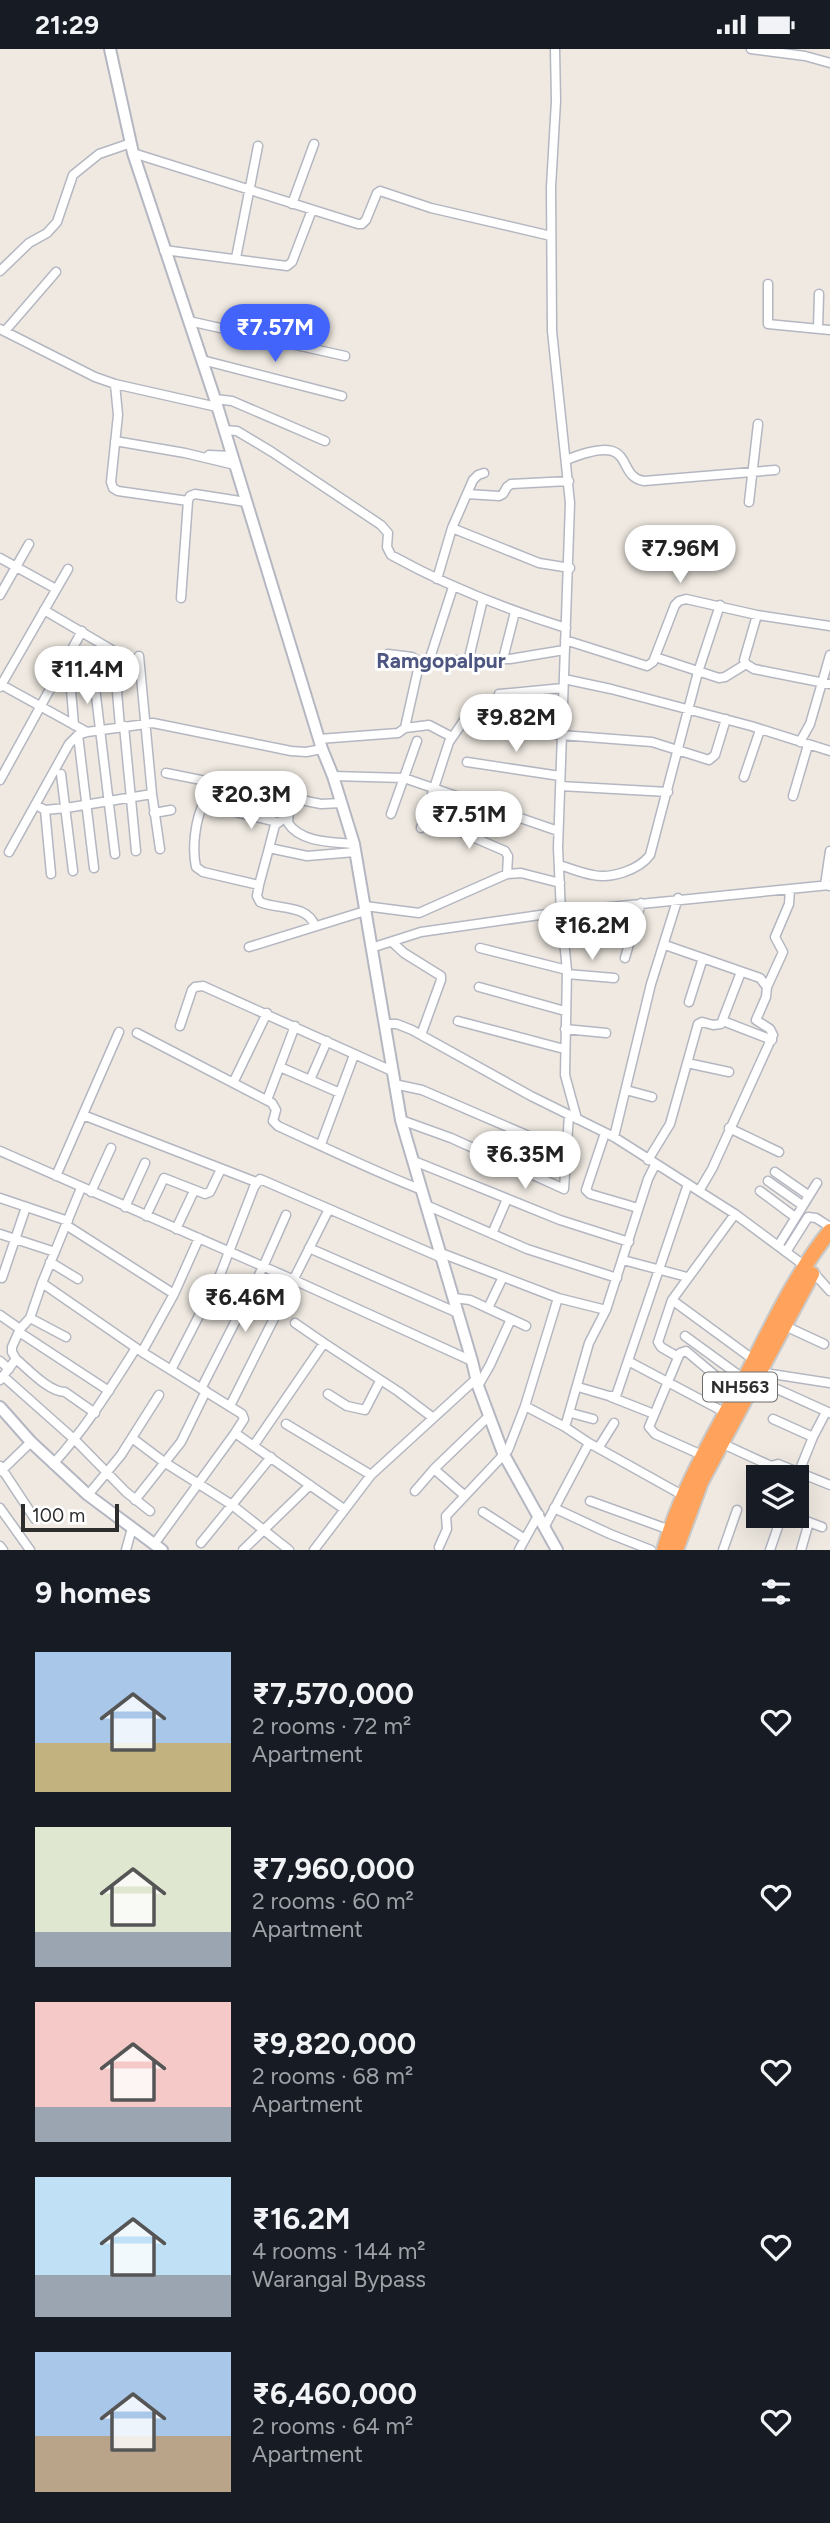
<!DOCTYPE html>
<html lang="en">
<head>
<meta charset="utf-8">
<style>
  :root { --surface:#171b24; --page:#242831; --text:#f1f3f6; --muted:#9ea1a6; --accent:#4264fb }
  body { margin:0; font-family:Figtree,sans-serif; background:var(--page); color:var(--text); height:100vh; display:flex; flex-direction:column; font-size:26px; white-space:nowrap }
  * { box-sizing:border-box; margin:0 }
  p { font-size:23px; color:var(--muted) }
  .icon { flex:none; width:38px; height:38px; fill:none; stroke:currentColor; stroke-width:2; stroke-linecap:round; stroke-linejoin:round }
  .map { position:relative; height:1501px; overflow:hidden }
  .drawer { display:flex; flex-direction:column; background:var(--surface); flex:1 }
  .drawer>* { flex:none }
  .controls { position:absolute; left:746px; top:1416px; display:grid; gap:14px }
  .controls a { display:grid; place-items:center; width:63px; height:63px; border-radius:0px; background:var(--surface); box-shadow:0 7px 28px #0002; font-size:35px }
  .scale { position:absolute; left:21px; bottom:18px; width:98px; box-sizing:border-box; padding-left:7px; border:4px solid #2e2e2e; border-top:0; font-size:19px; line-height:24px; white-space:nowrap; color:#2e2e2e; -webkit-text-stroke:5px #fff; paint-order:stroke }
  .price { position:absolute; translate:-50% -60px; padding:0 16px; border-radius:24px; background:#fff; color:#222; font-size:23px; line-height:46px; filter:drop-shadow(0 2px 4px #0008) }
  .price::after { content:''; position:absolute; left:50%; top:42px; width:21px; height:16px; margin-left:-10px; background:inherit; clip-path:polygon(0 0,100% 0,50% 100%) }
  .price.current { background:var(--accent); color:#fff }
  ul { padding:0; list-style:none }
  li { display:flex; align-items:center; gap:21px; height:175px; padding:0 35px }
  li span { display:grid; place-items:center; flex:none; width:196px; height:140px; border-radius:0px; color:#555 }
  li>.icon { margin-inline-start:auto }
  span .icon { width:84px; height:84px; fill:#fffc; stroke-width:1 }
  li b { font-size:30px }
  h2 { display:flex; justify-content:space-between; align-items:center; height:84px; padding:0 35px; font-size:30px }
  .status { display:flex; justify-content:space-between; align-items:center; height:49px; padding:0 35px; background:var(--surface); direction:ltr }
  .status svg { height:19px; fill:currentColor }
  .map>svg:first-child { display:block }
  .lines { fill:none; stroke-linecap:round; stroke-linejoin:round }
  .street-casing { stroke:#b4b7c1; stroke-width:11 }
  .secondary-casing { stroke:#b4b7c1; stroke-width:14 }
  .highway-casing { stroke:#c9c9c9; stroke-width:18 }
  .street { stroke:#fff; stroke-width:8 }
  .secondary { stroke:#fff; stroke-width:10 }
  .highway { stroke:#ffa35c; stroke-width:14 }
  .labels { text-anchor:middle; stroke-width:6; stroke-linejoin:round; paint-order:stroke }
  .shield { fill:#fff; stroke:#6d6d6d; stroke-width:2 }
  .shield-label { font-size:18px; font-weight:bold; fill:#2e2e2e }
  .neighbourhood-label { font-size:21px; font-weight:bold; fill:#4d5680; stroke:#fff }
</style>
</head>
<body>
<div class="status"><b>21:29</b><svg viewBox="0 0 49 12"><path d="M0 12V9h3v3zM5 12V6h3v6zM10 12V3h3v9zM15 12V0h3v12zM26 1h20v11H26zM47 4h2v5h-2z"/></svg></div>
<div class="map">
<svg width="830" height="1501" viewBox="0 0 830 1501">
  <rect width="100%" height="100%" fill="#efe9e1"/>
  <g class="lines">
    <g class="street-casing">
      <path id="street" d="M555,0L556,52L551,138L552,282L570,454L558,799L561,863L567,921L565,1026L577,1070
        M751,0L805,7L830,14
        M133,104L358,175H362L366,171L377,144L380,142L431,159L551,187
        M292,155L314,95
        M164,201L287,217L292,213L312,161
        M236,209L258,97
        M0,222L29,194L47,184L57,173L73,126L99,105L131,94
        M768,235V275L830,281
        M189,272L345,307
        M0,280L95,328L115,335L217,358
        M818,280L819,245
        M5,282L56,223
        M202,311L342,347
        M115,335L118,366L111,433L113,439L118,442L188,452L190,447L195,445L246,453
        M215,350L232,352L325,392
        M224,381L237,382L272,403L381,476L388,484L387,498L391,506C447,537 505,560 566,579
        M115,392L185,404L235,416
        M209,406L232,407
        M566,411C640,381 613,427 644,432L775,421
        M467,445L499,447L503,445L507,438L511,435L569,432
        M749,453L758,375
        M452,479L473,431L478,426L484,424
        M0,509L56,540
        M437,530L452,479L539,514L570,519
        M0,546L29,495
        M181,549L188,452
        M44,561L112,601L114,607L120,678
        M757,566L744,611L746,615L754,620L830,635
        M565,591L647,617L653,613L675,556L679,552L686,550L757,566L830,577
        M388,605L412,608L421,613
        M139,607L152,745L160,800
        M655,608L719,629L725,628L746,615
        M503,610L515,563
        M429,612L453,538
        M468,613L483,550
        M93,622L115,805
        M564,630L611,640L751,677L830,702
        M0,635L87,683
        M0,638L68,520
        M71,641L74,676
        M499,645L563,639
        M507,645L508,676
        M124,677L136,802
        M405,679L429,676L452,688
        M78,686L94,819
        M319,690L398,684L405,679L406,674L419,616L424,612L510,610L564,601
        M800,693L810,675L830,606
        M467,713L560,727
        M166,724L321,755L342,754
        M61,725L73,822
        M333,727L404,729L558,782
        M744,728L760,681
        M0,731L82,582
        M216,734C214,744 208,746 204,754C195,770 192,800 196,818L203,823L259,836L269,799L307,807L355,803
        M560,737L668,743
        M793,747L808,696
        M290,749L288,774C301,794 333,793 354,795
        M36,756L45,761L66,759L152,745
        M45,761L51,825
        M231,762L277,773
        M154,764L171,761
        M391,765L417,692
        M440,774L505,802L508,807L507,825
        M421,779L449,693L465,670L561,686L652,693L709,711L715,706L726,670
        M269,799L275,776L282,771
        M9,803L69,695L78,686L87,683L153,674L291,702L306,703L322,700
        M559,816C570,819 581,824 593,826C611,830 639,821 650,806L698,623L720,556
        M259,836L257,847L260,853C279,861 307,855 315,877
        M830,837L825,836L830,802
        M365,857L419,864L507,825L521,824L560,834
        M392,893L404,904L441,927V931L421,986
        M665,896L760,929L767,938L766,948L756,971L770,980L773,986L712,1120L699,1142
        M249,898L365,862
        M371,899L421,883L561,863L830,836
        M480,899L567,921
        M625,909L641,854
        M567,925L614,929
        M479,938L565,962
        M767,938L783,903L775,888L789,855L790,840
        M689,953L703,909
        M458,972L564,1000
        M723,972L772,991
        M384,975H397L412,981L531,1047L614,1088L735,1165L813,1223L830,1242
        M180,977L192,941L195,938L203,937L392,1022
        M565,980L606,984
        M137,984L272,1054L276,1061L273,1072L278,1077C326,1099 373,1122 422,1141
        M687,1014L729,1023
        M280,1018L340,1044
        M310,1031L327,992
        M233,1034L267,964
        M394,1035L422,1041L566,1103
        M626,1041L652,1048
        M267,1051L295,977
        M83,1066L256,1133
        M401,1071L451,1089L564,1140L569,1066
        M729,1079L779,1103
        M605,1084L586,1141L590,1145L638,1159
        M614,1088L651,935L678,849
        M321,1095L354,1006
        M0,1102L294,1231L472,1312
        M648,1111L670,1075L698,975L702,973L713,976L721,975L741,923
        M414,1112L560,1171L629,1193
        M775,1123L808,1146
        M56,1127L119,983
        M768,1132L802,1156
        M760,1142L795,1168
        M91,1143L111,1099
        M0,1149L68,1172
        M426,1156L527,1200L617,1229
        M125,1158L145,1114
        M735,1165L672,1251L754,1311
        M146,1167L164,1129L205,1145L210,1143L221,1120
        M66,1176L174,1245
        M176,1180L194,1142
        M0,1185L55,1203
        M492,1185L507,1150
        M778,1197L817,1134
        M309,1199L458,1264
        M786,1203L808,1168L816,1169L830,1178
        M441,1204L558,1249L606,1261
        M623,1211L687,1228
        M50,1213L78,1230
        M2,1229L26,1158
        M42,1234L142,1303L242,1365L244,1370L235,1384L344,1460
        M454,1249L470,1251L526,1277
        M672,1251L658,1293L661,1298L678,1308
        M488,1259L503,1228
        M0,1266L20,1280
        M30,1269L66,1288
        M295,1274L324,1294
        M783,1276L824,1295
        M19,1283L109,1342
        M685,1287L744,1330
        M142,1303L174,1245L199,1189
        M16,1310C29,1321 49,1343 65,1343L95,1364
        M0,1312L9,1320
        M628,1312L726,1364
        M171,1321L220,1226L254,1138L260,1130L442,1209
        M759,1323L830,1334
        M3,1327L75,1391L126,1443L150,1462
        M755,1330L830,1364
        M0,1331L16,1310L12,1303V1298L20,1280L30,1269L42,1234L81,1139
        M478,1337L490,1316L511,1270
        M578,1338L609,1347H616L688,1135
        M201,1340L263,1218L286,1166
        M328,1345L347,1357L365,1361L380,1332
        M611,1348L654,1365
        M230,1357L329,1160
        M525,1357L558,1249
        M571,1364L593,1370
        M773,1370L813,1388
        M286,1375L371,1426
        M565,1378L589,1294L606,1261L648,1130L655,1116
        M132,1389L164,1413L232,1456L289,1501
        M721,1394L771,1417L778,1415L830,1436
        M254,1396L324,1294L399,1343L432,1368
        M599,1398L614,1374
        M704,1407L655,1385L649,1378L680,1304L686,1302L736,1344
        M53,1415C86,1379 110,1340 136,1299
        M0,1417L35,1470
        M434,1420L489,1367
        M1,1422L31,1393
        M766,1428L771,1417
        M796,1430L813,1388L826,1363
        M415,1442L434,1420L464,1446
        M88,1446L121,1406L159,1346
        M135,1451L181,1393L206,1342
        M590,1452L670,1481
        M0,1459L30,1501
        M554,1459L610,1485L651,1501
        M753,1459L758,1461
        M483,1463L525,1490L539,1465
        M790,1466L822,1478
        M545,1477L589,1394
        M155,1494L235,1384
        M201,1494L271,1408
        M0,1497L3,1501
        M439,1498L447,1480L446,1467L508,1401L525,1357L565,1378L589,1394L684,1447
        M126,1501L132,1479
        M243,1501L310,1436
        M314,1501L371,1426L476,1330
        M519,1501L525,1490
        M723,1501L737,1461
        M770,1501L782,1466
        M801,1501L809,1473"/>
    </g>
    <g class="secondary-casing">
      <path id="secondary" d="M110,0L133,104L215,350L322,700L333,727L354,795L401,1071L472,1312L478,1337L503,1404L557,1501
        M0,1358L31,1393L88,1446L162,1501"/>
    </g>
    <g class="highway-casing">
      <path id="highway" d="M664,1501C682,1437 718,1380 749,1321C773,1274 797,1223 830,1182
        M676,1501L701,1433L812,1225"/>
    </g>
    <use href="#street" class="street"/>
    <use href="#secondary" class="secondary"/>
    <use href="#highway" class="highway"/>
  </g>
  <g class="labels">
    <rect class="shield" x="703" y="1323.5" width="74" height="29" rx="5"/>
    <g class="shield-label">
      <text x="740" y="1344">NH563</text>
    </g>
    <g class="neighbourhood-label">
      <text x="441" y="619">Ramgopalpur</text>
    </g>
  </g>
</svg>
<div class="controls">
<a><svg class="icon" aria-label="layers" viewBox="0 0 24 24"><path d="M12 4l9 5-9 5-9-5zM3 14l9 5 9-5"/></svg></a>
</div>
<div class="scale">100 m</div>
<b class="price current" style="left:275px;top:315px">₹7.57M</b>
<b class="price" style="left:680px;top:536px">₹7.96M</b>
<b class="price" style="left:87px;top:657px">₹11.4M</b>
<b class="price" style="left:516px;top:705px">₹9.82M</b>
<b class="price" style="left:251px;top:782px">₹20.3M</b>
<b class="price" style="left:469px;top:802px">₹7.51M</b>
<b class="price" style="left:592px;top:913px">₹16.2M</b>
<b class="price" style="left:525px;top:1142px">₹6.35M</b>
<b class="price" style="left:245px;top:1285px">₹6.46M</b>
</div>
<section class="drawer">
<h2>9 homes<svg class="icon" aria-label="filters" viewBox="0 0 24 24"><path d="M4 7h16M4 17h16"/><circle cx="9" cy="7" r="2"/><circle cx="15" cy="17" r="2"/></svg></h2>
<ul>
<li><span style="background:linear-gradient(#a9c7e8 65%,#c2b280 0)"><svg class="icon" aria-label="home" viewBox="0 0 24 24"><path d="M3 11l9-7 9 7M6 9v11h12V9"/></svg></span><div><b>₹7,570,000</b><p>2 rooms · 72 m²</p><p>Apartment</p></div><svg class="icon" aria-label="heart" viewBox="0 0 24 24"><path d="M12 20l-8-8c-3-5 5-10 8-4 3-6 11-1 8 4z"/></svg></li>
<li><span style="background:linear-gradient(#dfe7d0 75%,#9aa5b1 0)"><svg class="icon" aria-label="home" viewBox="0 0 24 24"><path d="M3 11l9-7 9 7M6 9v11h12V9"/></svg></span><div><b>₹7,960,000</b><p>2 rooms · 60 m²</p><p>Apartment</p></div><svg class="icon" aria-label="heart" viewBox="0 0 24 24"><path d="M12 20l-8-8c-3-5 5-10 8-4 3-6 11-1 8 4z"/></svg></li>
<li><span style="background:linear-gradient(#f6c9c9 75%,#9aa5b1 0)"><svg class="icon" aria-label="home" viewBox="0 0 24 24"><path d="M3 11l9-7 9 7M6 9v11h12V9"/></svg></span><div><b>₹9,820,000</b><p>2 rooms · 68 m²</p><p>Apartment</p></div><svg class="icon" aria-label="heart" viewBox="0 0 24 24"><path d="M12 20l-8-8c-3-5 5-10 8-4 3-6 11-1 8 4z"/></svg></li>
<li><span style="background:linear-gradient(#bfe0f5 70%,#9aa5b1 0)"><svg class="icon" aria-label="home" viewBox="0 0 24 24"><path d="M3 11l9-7 9 7M6 9v11h12V9"/></svg></span><div><b>₹16.2M</b><p>4 rooms · 144 m²</p><p>Warangal Bypass</p></div><svg class="icon" aria-label="heart" viewBox="0 0 24 24"><path d="M12 20l-8-8c-3-5 5-10 8-4 3-6 11-1 8 4z"/></svg></li>
<li><span style="background:linear-gradient(#a9c7e8 60%,#b9a48a 0)"><svg class="icon" aria-label="home" viewBox="0 0 24 24"><path d="M3 11l9-7 9 7M6 9v11h12V9"/></svg></span><div><b>₹6,460,000</b><p>2 rooms · 64 m²</p><p>Apartment</p></div><svg class="icon" aria-label="heart" viewBox="0 0 24 24"><path d="M12 20l-8-8c-3-5 5-10 8-4 3-6 11-1 8 4z"/></svg></li>
</ul>
</section>
</body>
</html>
